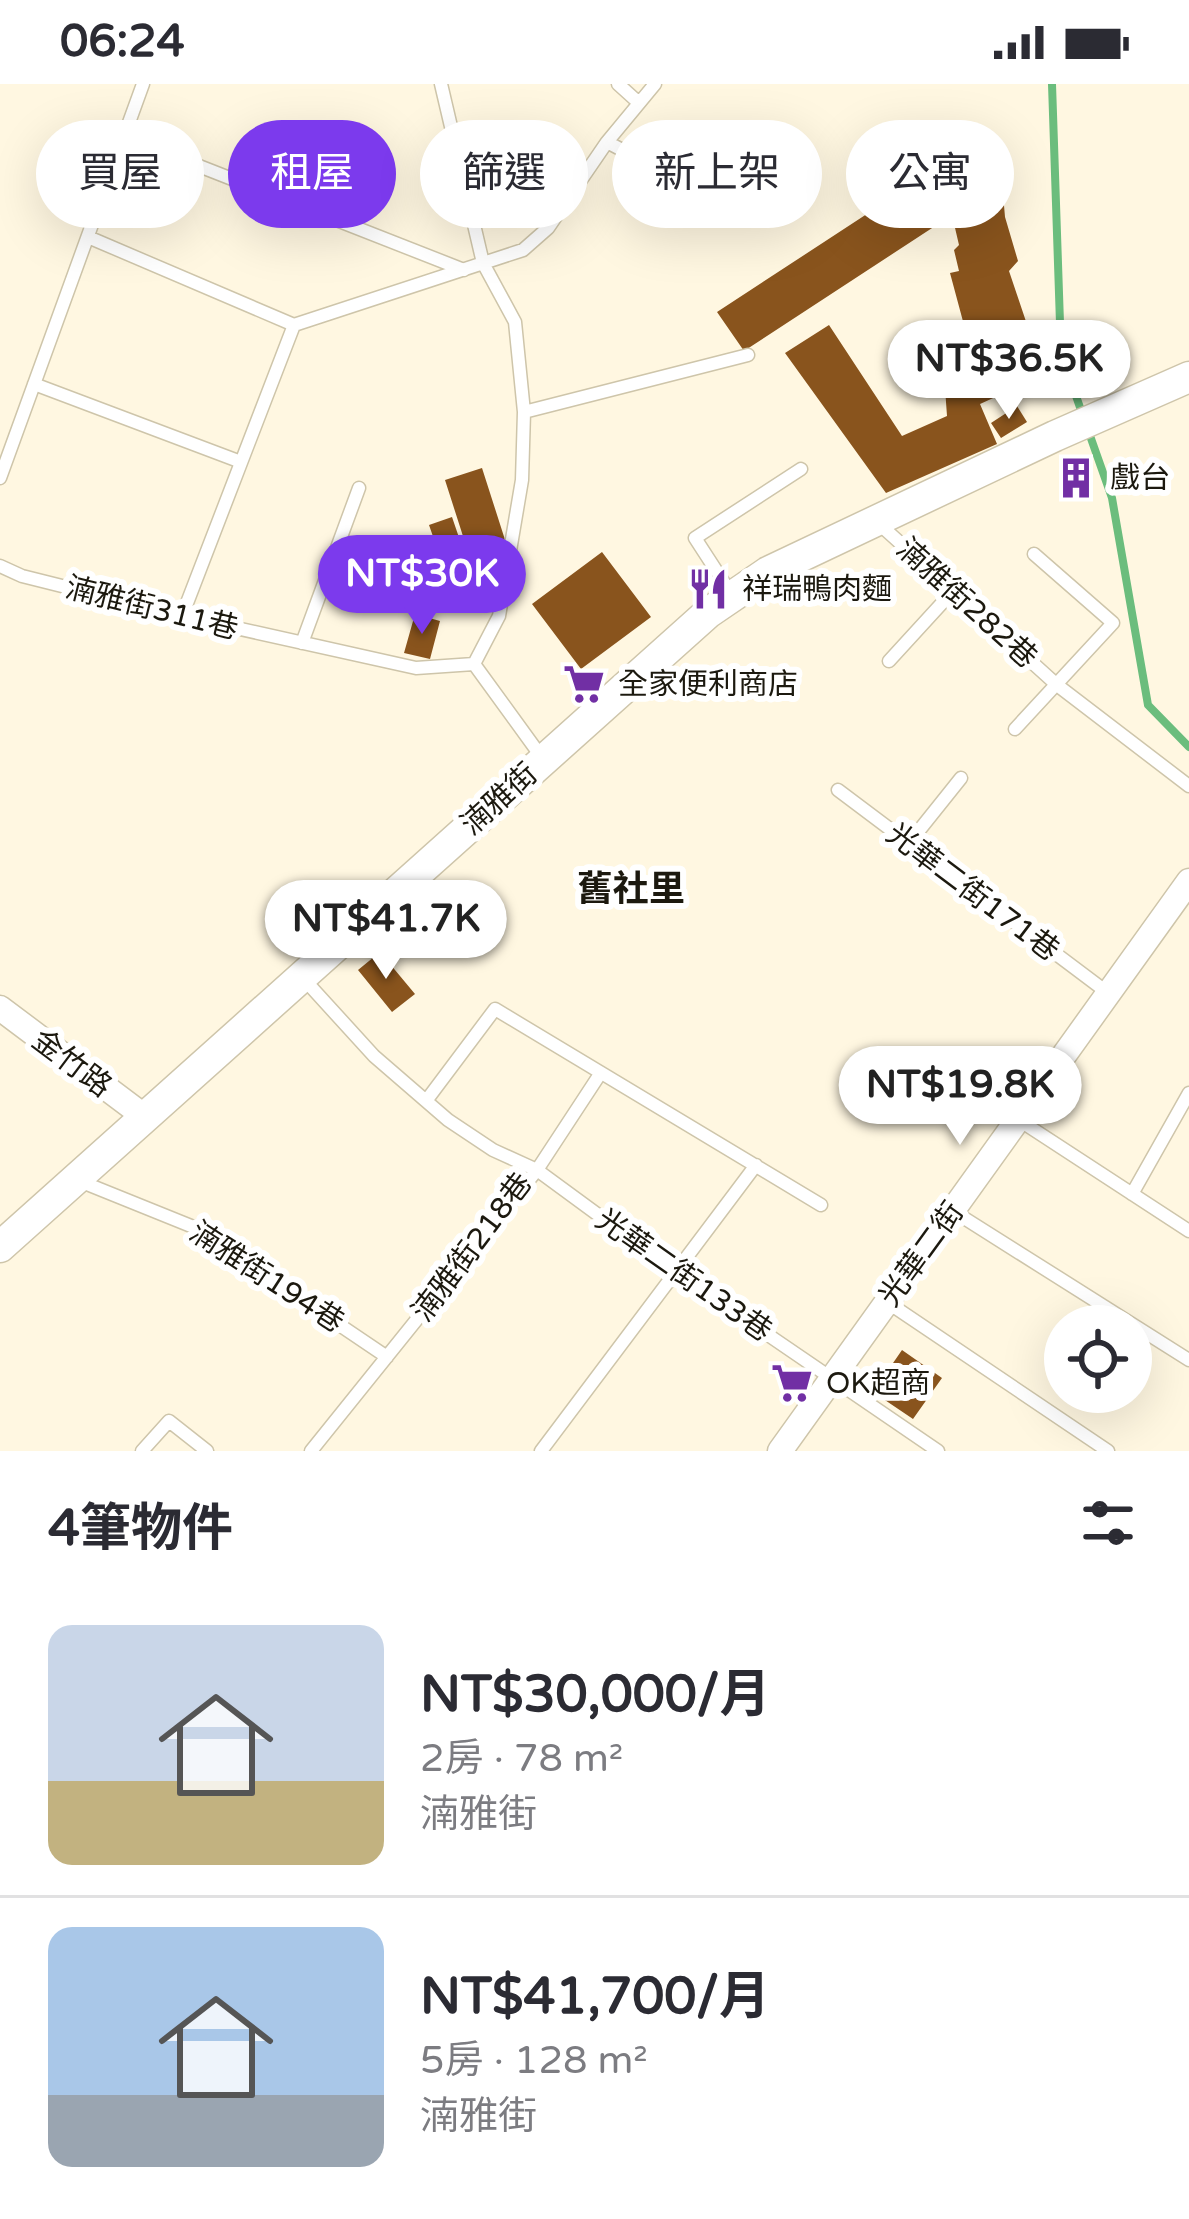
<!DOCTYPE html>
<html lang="zh-TW">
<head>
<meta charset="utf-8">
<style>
  :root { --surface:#fff; --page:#f2f2f3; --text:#2b2b33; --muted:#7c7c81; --line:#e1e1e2; --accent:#7c3aed }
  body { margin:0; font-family:"Varela Round","Noto Sans TC",sans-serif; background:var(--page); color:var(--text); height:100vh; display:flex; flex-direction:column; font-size:45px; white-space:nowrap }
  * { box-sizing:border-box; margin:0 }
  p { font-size:39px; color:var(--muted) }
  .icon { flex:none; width:66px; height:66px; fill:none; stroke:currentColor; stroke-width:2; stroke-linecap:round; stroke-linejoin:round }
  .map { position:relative; height:1367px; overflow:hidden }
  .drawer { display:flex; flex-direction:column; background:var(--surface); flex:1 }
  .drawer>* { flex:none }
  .hud { position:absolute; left:36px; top:36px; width:1119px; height:108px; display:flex; gap:24px }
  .fabs { position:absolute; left:1044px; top:1221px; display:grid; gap:24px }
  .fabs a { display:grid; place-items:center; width:108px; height:108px; border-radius:50%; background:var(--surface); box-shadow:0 12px 48px #0002; font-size:60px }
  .price { position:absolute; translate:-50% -102px; padding:0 27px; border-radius:42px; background:#fff; color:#222; font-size:39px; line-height:78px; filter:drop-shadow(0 3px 6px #0008) }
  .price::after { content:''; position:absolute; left:50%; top:72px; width:36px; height:27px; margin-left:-18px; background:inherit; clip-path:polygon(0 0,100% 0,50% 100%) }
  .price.active { background:var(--accent); color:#fff }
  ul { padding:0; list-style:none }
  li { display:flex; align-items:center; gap:36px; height:300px; padding:0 48px }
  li+li { border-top:3px solid var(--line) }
  li span { display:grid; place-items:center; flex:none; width:336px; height:240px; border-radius:24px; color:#555 }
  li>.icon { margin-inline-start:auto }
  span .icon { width:144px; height:144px; fill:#fffc; stroke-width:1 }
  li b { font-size:51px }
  h2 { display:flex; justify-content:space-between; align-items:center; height:144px; padding:0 48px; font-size:51px }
  .pill { padding:0 42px; border-radius:54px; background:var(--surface); box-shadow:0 12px 48px #0002; font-size:42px; line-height:108px }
  .pill.active { background:var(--accent); color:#fff }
  .status { display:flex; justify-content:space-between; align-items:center; height:84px; padding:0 60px; background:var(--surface); direction:ltr }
  .status svg { height:33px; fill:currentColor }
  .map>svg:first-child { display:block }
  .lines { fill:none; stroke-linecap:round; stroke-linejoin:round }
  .stream { stroke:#6bbd7d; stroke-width:8 }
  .building { fill:#89541d }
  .service-casing { stroke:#cec5aa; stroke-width:15 }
  .minor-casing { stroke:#cec5aa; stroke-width:27 }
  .tertiary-casing { stroke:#cec5aa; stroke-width:33 }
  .service { stroke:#fff; stroke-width:12 }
  .minor { stroke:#fff; stroke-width:24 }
  .tertiary { stroke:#fff; stroke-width:30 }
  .labels { text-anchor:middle; stroke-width:12; stroke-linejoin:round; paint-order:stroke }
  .poi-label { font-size:30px; fill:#1c190f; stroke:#fff; text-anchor:start }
  .street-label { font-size:30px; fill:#1c190f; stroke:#fff }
  .quarter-label { font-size:36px; font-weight:bold; fill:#1c190f; stroke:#fff }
</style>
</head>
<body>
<div class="status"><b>06:24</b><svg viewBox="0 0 49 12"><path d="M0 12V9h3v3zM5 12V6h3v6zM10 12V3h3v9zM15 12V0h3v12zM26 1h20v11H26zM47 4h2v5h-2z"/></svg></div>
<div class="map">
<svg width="1189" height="1367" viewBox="0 0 1189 1367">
  <rect width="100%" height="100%" fill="#fff7e1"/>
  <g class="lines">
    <path class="stream" d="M1052,0L1061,269L1083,332
      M1088,346L1112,414L1148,621L1189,663"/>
  </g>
  <path class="building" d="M954,73L981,110L995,104L1003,110L1005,133L1018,177L1009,187L1044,291L980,320L997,360L886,409L785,269L829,241L902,352L947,332L944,290L975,282L950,189L959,187L954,166L959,161L952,131L744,267L717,228Z
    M1017,322L1027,338L1001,354L991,339Z
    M1078,378L1093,392L1075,411L1060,396Z
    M482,384L507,462L470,474L445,396Z
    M452,433L467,477L444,484L429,441Z
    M602,468L651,533L581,585L532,520Z
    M415,530L440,537L430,575L404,569Z
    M380,868L415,910L392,928L358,886Z
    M902,1266L942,1294L913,1335L873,1308Z"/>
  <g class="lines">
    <g class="service-casing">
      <path id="service" d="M441,0L483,179L515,238L524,328L522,396L499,532L474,580
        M618,0L639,19
        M125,53L464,186
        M607,58L698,106
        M88,153L294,241L523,166L548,144L607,58L655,0
        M34,300L241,378
        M524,328L748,271
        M0,394L143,0
        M877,438L1057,601L1189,702
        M0,482L22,492L182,532L416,584L474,580
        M732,511L695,454L801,385
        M182,532L294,241
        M302,559L359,404
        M889,577L954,506
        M474,580L543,675
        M1015,645L1113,539L1034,470
        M838,706L1108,909
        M909,759L961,694
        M302,893L374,972L448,1036L493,1066L537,1086L676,1188L938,1367
        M426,1017L495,925L821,1121
        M1019,1036L1189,1147
        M77,1096L196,1144L387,1273
        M1132,1110L1189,1009
        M953,1127L1189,1276
        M887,1218L1108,1367
        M142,1367L169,1337L207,1367
        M311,1367L537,1086L600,990
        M541,1367L756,1081"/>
    </g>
    <g class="minor-casing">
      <path id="minor" d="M0,924L145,1033
        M780,1367L1189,797"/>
    </g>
    <g class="tertiary-casing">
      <path id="tertiary" d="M0,1163L708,529L768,488L1055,352L1189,293"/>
    </g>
    <use href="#service" class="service"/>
    <use href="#minor" class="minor"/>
    <use href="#tertiary" class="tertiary"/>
  </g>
  <defs>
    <g id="building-bare" transform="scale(3.24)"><path d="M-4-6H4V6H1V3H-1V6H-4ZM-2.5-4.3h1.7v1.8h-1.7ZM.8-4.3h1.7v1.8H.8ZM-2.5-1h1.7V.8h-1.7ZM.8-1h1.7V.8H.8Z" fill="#712fa4" stroke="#fff" stroke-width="2.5" paint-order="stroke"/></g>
    <g id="restaurant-bare" transform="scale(3.24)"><path d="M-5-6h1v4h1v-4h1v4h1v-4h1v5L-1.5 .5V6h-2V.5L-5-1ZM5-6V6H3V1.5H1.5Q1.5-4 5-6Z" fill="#712fa4" stroke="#fff" stroke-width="2.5" paint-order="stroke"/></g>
    <g id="supermarket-bare" transform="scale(3.24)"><path d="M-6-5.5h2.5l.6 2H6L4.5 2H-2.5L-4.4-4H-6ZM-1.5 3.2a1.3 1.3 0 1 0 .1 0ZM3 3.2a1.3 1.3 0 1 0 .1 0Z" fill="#712fa4" stroke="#fff" stroke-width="2.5" paint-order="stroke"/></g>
  </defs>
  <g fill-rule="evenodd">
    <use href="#building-bare" x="1076" y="394"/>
    <use href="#restaurant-bare" x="708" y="505"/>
    <use href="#supermarket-bare" x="584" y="600"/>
    <use href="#supermarket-bare" x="792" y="1299"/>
  </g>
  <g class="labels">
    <g class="poi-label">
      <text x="1110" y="404">戲台</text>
      <text x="742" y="515">祥瑞鴨肉麵</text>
      <text x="618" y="610">全家便利商店</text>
      <text x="826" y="1309">OK超商</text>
    </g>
    <g class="street-label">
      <text transform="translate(967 519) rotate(42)" y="10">湳雅街282巷</text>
      <text transform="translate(152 524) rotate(14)" y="10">湳雅街311巷</text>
      <text transform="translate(499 715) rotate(-42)" y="10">湳雅街</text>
      <text transform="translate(973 808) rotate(37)" y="10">光華二街171巷</text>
      <text transform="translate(72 979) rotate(37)" y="10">金竹路</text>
      <text transform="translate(472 1163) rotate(-53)" y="10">湳雅街218巷</text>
      <text transform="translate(921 1170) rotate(-54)" y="10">光華二街</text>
      <text transform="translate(684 1191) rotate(35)" y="10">光華二街133巷</text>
      <text transform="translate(267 1193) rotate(33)" y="10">湳雅街194巷</text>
    </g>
    <g class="quarter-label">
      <text x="631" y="817">舊社里</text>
    </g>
  </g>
</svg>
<div class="fabs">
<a><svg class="icon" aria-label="locate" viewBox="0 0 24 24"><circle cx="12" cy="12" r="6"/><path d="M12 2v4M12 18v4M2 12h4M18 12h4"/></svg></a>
</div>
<b class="price" style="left:1009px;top:338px">NT$36.5K</b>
<b class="price active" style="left:422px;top:553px">NT$30K</b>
<b class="price" style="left:386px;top:898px">NT$41.7K</b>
<b class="price" style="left:960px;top:1064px">NT$19.8K</b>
<div class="hud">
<a class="pill">買屋</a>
<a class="pill active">租屋</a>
<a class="pill">篩選</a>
<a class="pill">新上架</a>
<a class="pill">公寓</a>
</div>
</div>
<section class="drawer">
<h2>4筆物件<svg class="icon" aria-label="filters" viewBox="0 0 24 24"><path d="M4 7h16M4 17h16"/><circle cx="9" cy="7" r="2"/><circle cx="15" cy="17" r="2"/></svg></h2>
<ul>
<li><span style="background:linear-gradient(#c9d6e8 65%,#c2b280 0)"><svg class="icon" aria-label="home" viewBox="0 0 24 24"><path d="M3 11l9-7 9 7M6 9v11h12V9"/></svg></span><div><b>NT$30,000/月</b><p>2房 · 78 m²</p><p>湳雅街</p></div></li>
<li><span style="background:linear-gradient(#a9c7e8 70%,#9aa5b1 0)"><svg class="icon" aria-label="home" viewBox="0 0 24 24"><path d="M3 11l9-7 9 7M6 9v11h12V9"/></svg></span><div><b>NT$41,700/月</b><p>5房 · 128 m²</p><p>湳雅街</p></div></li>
</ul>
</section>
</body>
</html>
